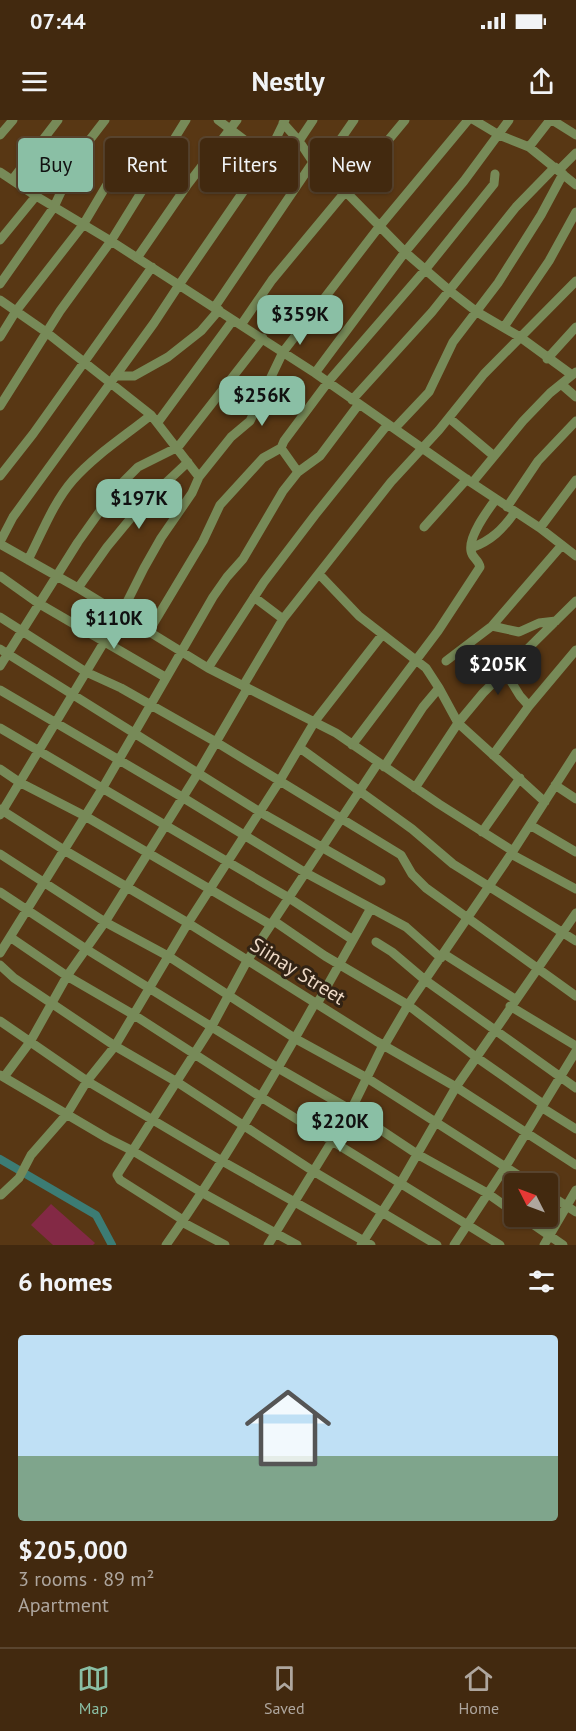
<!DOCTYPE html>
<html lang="en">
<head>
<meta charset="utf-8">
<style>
  :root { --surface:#42290f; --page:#493118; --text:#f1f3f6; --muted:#aea69e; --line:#5a452f; --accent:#8abfa5 }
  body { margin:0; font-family:"PT Sans",sans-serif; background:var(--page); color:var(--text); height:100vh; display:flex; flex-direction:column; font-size:22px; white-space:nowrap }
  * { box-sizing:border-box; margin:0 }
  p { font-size:20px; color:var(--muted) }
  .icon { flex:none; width:33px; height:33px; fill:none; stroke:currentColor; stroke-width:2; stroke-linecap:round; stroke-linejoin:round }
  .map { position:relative; height:1125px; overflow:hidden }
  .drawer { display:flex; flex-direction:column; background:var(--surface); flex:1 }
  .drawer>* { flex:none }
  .hud { position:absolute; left:18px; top:18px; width:540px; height:54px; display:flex; gap:12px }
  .needle { width:39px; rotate:312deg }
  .tools { position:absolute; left:504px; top:1053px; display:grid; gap:12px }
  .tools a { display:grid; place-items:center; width:54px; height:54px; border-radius:6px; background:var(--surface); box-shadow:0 2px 4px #0004,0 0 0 2px var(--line); font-size:30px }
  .price { position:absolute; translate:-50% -51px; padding:0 14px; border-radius:12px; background:var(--accent); color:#111; font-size:20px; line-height:39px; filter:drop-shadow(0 2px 3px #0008) }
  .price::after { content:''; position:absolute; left:50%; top:36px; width:18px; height:14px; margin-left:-9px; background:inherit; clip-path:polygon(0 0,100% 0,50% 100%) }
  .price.selected { background:#222; color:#fff }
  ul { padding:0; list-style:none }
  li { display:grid; align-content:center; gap:12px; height:318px; padding:0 18px }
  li+li { border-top:2px solid var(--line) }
  li span { display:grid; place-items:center; height:186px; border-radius:6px; color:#555 }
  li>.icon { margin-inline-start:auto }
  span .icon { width:108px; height:108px; fill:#fffc; stroke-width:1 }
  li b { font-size:26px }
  h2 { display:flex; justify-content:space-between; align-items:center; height:72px; padding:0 18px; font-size:26px }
  .pill { padding:0 21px; border-radius:6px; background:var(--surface); box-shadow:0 2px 4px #0004,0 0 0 2px var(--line); font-size:21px; line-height:54px }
  .pill.selected { background:var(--accent); color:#111 }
  .status { display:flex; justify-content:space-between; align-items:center; height:42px; padding:0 30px; background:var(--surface); direction:ltr }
  .status svg { height:16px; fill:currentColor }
  header { display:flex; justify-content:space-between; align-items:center; height:78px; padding:0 18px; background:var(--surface); font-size:27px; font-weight:700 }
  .tab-bar { display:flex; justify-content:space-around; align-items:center; height:84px; border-top:2px solid var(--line); background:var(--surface); font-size:16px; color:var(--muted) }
  .tab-bar a { display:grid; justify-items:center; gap:3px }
  .tab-bar .selected { color:var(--accent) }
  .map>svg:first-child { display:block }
  .grass { fill:#832945 }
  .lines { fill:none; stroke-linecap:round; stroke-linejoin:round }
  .canal { stroke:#3c7c74; stroke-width:8 }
  .minor { stroke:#778a58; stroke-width:9 }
  .labels { text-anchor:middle; stroke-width:6; stroke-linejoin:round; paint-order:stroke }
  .street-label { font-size:20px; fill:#edd9c6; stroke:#322314 }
</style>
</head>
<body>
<div class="status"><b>07:44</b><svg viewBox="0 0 49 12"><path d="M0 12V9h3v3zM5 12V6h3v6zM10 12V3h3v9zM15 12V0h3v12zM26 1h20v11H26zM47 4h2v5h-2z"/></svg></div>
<header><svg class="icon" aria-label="menu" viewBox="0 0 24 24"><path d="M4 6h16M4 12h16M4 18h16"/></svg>Nestly<svg class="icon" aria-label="share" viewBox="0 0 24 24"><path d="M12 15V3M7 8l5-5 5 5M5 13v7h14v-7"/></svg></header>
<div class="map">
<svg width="576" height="1125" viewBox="0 0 576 1125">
  <rect width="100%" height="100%" fill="#583714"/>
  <path class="grass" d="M51,1084L95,1123L93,1125H53L31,1105Z"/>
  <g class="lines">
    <path class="canal" d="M0,1039L96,1095L112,1125"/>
    <path class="minor" d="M218,0L267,37
      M474,0L499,15L529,27L576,65
      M552,0L576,15
      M283,3L299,21L313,42L346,72L405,132L450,171L477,192L520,217L572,255
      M0,15L13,0
      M299,21L313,0
      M529,27L550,0
      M320,49L354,0
      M559,50L576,33
      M0,52L36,76L111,121L315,253L472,363L540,408L576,436
      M12,60L58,0
      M0,120L36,76
      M137,138L188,64L237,0
      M0,164L54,87L78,35L105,0
      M0,180L46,212L151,295L199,357
      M214,188L313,42
      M241,205L272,160L405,0
      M504,207L549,141L576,92
      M0,217L16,191L83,105L118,46L129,35L154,49
      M547,239L576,207
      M315,253L405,132L464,61L509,0
      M115,256H134L168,237L201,211L219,190
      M561,264L576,277
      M352,280L432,192L516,87L555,47
      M0,286L60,191L111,121L186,0
      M449,298L494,336
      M158,302L233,200
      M395,308L429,272L453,222L498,163L541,95L563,54
      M298,352L281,328L284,321L328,262L425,150L494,64L495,54
      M0,356L33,314L152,147
      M472,363L523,301L550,273L576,252
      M507,387L538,341L576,301
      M424,407L467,359
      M540,408L576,360
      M0,422L13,397L154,203L179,165L267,37L285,0
      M0,424L78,468L208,548L336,613L439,684L513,731
      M471,428C491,421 503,409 515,392
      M28,440C42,413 53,383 73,360C95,335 125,316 151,295
      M319,454L359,496L426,548L439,568L458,603L545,682
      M0,456L38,483L165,557
      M78,468L107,427L140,387L188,342
      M254,477L283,499
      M0,497L86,552L121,568L216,622L401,735L412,754L426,768L576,876
      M492,506L519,512L539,503L556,501
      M149,511L203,421L220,385L263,338L281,328
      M0,529L260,692L381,761
      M446,541L492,506L562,425
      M0,546L78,422L115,370L138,347L178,327L263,218
      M208,548L264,462L315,395L388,304
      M504,550L520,576L529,586
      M243,566L283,499L391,362L439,310L484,254L576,161
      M0,570L182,677L306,753L406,807L441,838
      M0,608L289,778L353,820
      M352,625L438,511L480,447C479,440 472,438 471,431C468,416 488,390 496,379
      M300,628L412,709L453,744L576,821
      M493,635L529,586L576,530
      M384,647L423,587L439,568
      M0,649L19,662L85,696L271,805
      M555,665L576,679
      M415,668L458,603L483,573L576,481
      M0,689L64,730L188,803L376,921L456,967L576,1045
      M0,695L121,494L144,448L161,418L192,373L199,357L231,317L250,301L283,232L379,107L468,0
      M530,705L576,732
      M482,712L520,658
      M0,734L105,802L168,836L296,919L367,958L532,1064
      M511,734L576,769
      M0,772L86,829L278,948L351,990L417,1034L487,1073L514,1092
      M274,801L325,836L408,885L476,937L543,984
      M10,817L67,856L134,895L261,977L500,1125
      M376,822L392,832L425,860L576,968
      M0,833L102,669L213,477L227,457L243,439L283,371L298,352L320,336L359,284
      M444,834L515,879
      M0,845L14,858L115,926L177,962L313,1051L437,1125
      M317,884L371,788
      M510,886L576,926
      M0,901L87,961L222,1041L371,1125
      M384,926L408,885L513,731L576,633
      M0,955L107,1018L133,1031L201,1072L297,1125
      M4,957L30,922L67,856L105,802L198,653L247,569
      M541,987L576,1009
      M548,1074L576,1092
      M1,1075L19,1058L31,1035L67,994L87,961L115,926L188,803L279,662L315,601L382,515
      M521,1096L563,1125
      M183,1100L120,1060L117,1055L212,906L247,841L378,643
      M182,1102L225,1125
      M166,1125C221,1047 269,965 315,883
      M268,1125L351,990L383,925
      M361,1125L400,1064L456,967L576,793
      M454,1125L506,1046L576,931
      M544,1125L576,1070"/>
  </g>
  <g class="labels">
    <g class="street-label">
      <text transform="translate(298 851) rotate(32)" y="7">Siinay Street</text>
    </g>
  </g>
</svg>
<div class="tools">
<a><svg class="needle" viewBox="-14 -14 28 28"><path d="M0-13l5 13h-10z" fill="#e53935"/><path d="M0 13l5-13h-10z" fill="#aea69e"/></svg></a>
</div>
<b class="price" style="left:300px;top:226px">$359K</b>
<b class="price" style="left:262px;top:307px">$256K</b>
<b class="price" style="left:139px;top:410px">$197K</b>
<b class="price" style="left:114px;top:530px">$110K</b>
<b class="price selected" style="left:498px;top:576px">$205K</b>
<b class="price" style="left:340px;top:1033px">$220K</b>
<div class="hud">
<a class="pill selected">Buy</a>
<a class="pill">Rent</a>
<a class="pill">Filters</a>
<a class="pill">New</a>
</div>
</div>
<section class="drawer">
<h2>6 homes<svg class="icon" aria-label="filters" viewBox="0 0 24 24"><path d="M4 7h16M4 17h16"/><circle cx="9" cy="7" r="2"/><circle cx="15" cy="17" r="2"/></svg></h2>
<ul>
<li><span style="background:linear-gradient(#bfe0f5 65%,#7fa58c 0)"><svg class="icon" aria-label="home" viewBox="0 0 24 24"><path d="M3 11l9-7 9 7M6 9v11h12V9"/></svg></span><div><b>$205,000</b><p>3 rooms · 89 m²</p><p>Apartment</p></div></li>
</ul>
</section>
<nav class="tab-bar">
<a class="selected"><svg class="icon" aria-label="map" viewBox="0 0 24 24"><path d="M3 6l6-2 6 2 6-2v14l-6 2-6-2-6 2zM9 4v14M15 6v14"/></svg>Map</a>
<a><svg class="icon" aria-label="saved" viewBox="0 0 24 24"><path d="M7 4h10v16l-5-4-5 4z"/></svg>Saved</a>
<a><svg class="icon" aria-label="home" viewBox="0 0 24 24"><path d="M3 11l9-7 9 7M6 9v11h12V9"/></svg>Home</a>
</nav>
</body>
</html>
